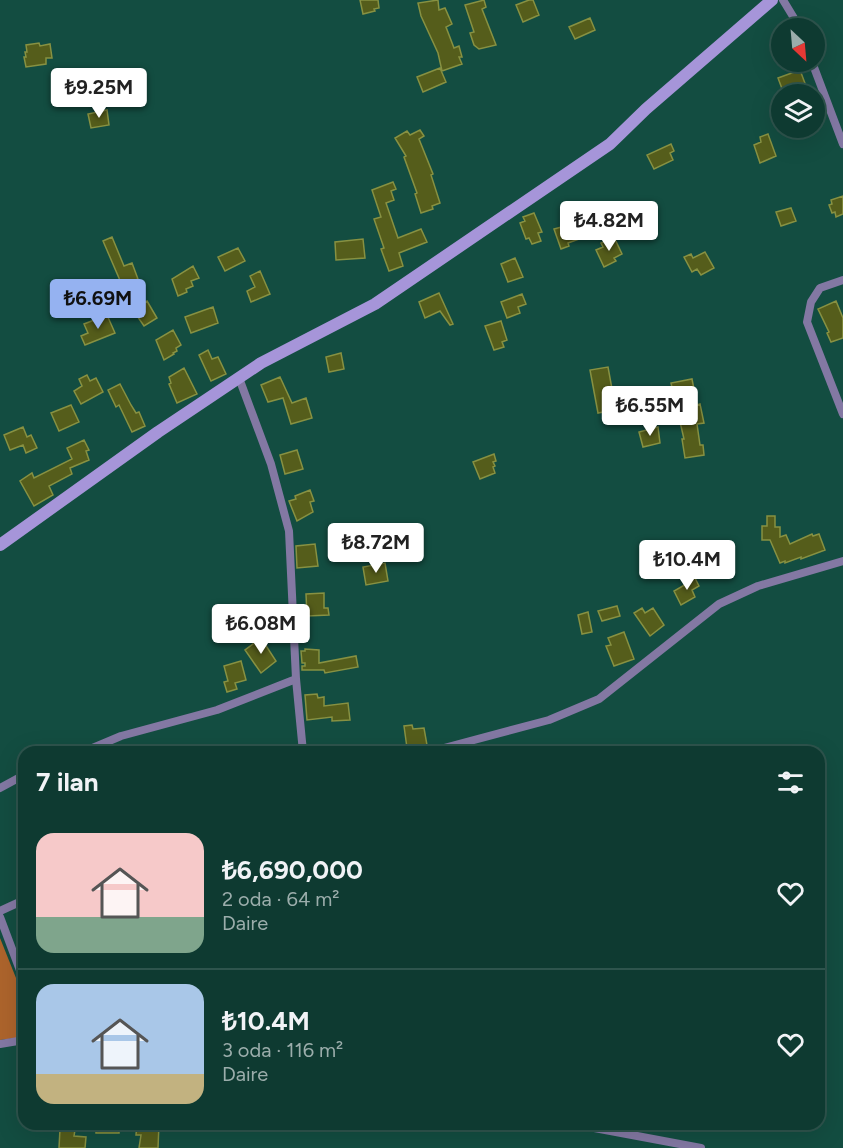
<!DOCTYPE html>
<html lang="tr">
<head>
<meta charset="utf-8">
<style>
  :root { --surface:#0e3a31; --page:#1c453d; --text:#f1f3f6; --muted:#9badab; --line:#2e544d; --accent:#95b2f1 }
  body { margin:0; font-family:Figtree,sans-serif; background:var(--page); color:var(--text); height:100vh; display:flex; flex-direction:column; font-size:22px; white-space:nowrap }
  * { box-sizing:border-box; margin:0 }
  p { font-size:20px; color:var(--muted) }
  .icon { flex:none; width:33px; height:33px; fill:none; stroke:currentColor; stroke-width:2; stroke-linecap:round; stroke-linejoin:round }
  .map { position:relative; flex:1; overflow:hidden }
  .side { position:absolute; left:18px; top:746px; width:807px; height:384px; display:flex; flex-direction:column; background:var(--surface); border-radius:18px; box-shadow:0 6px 24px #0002,0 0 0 2px var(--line) }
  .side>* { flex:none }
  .needle { width:39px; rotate:154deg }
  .fabs { position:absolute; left:771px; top:18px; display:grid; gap:12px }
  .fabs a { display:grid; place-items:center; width:54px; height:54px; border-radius:50%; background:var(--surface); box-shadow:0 6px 24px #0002,0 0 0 2px var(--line); font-size:30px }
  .price { position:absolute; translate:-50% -51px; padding:0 14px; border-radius:6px; background:#fff; color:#222; font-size:20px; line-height:39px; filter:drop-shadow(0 2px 3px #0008) }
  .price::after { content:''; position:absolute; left:50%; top:36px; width:18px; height:14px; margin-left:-9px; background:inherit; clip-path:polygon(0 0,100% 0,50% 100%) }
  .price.on { background:var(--accent); color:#111 }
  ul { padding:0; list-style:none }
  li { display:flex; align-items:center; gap:18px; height:150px; padding:0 18px }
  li+li { border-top:2px solid var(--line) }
  li span { display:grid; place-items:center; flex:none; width:168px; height:120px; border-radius:18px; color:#555 }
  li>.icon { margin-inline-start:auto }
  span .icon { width:72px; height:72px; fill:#fffc; stroke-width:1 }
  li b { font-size:26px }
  h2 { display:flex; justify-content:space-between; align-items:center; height:72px; padding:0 18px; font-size:26px }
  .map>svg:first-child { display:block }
  .forest { fill:#ad642c }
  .building { fill:#555d1b; stroke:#879142; stroke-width:1.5 }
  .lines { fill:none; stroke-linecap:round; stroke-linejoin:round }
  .street { stroke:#8378a3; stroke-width:8 }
  .secondary { stroke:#a695d9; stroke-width:12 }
</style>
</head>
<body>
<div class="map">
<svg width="843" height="1148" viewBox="0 0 843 1148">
  <rect width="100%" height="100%" fill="#134d41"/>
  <path class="forest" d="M0,938L24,998V1037L0,1040Z"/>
  <path class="building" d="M360,0H378L379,8L374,9L375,11L363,14Z
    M438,0L439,10L445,8L452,24L446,27L454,48L459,46L462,57H459L462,64L442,71L438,53L421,16L418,3Z
    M484,0L486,7L482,9L496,45L479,49L474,45L470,33L474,32L465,5Z
    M529,0H533L539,15L523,22L516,5Z
    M590,18L595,30L575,39L569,27Z
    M39,43L40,46L50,44L52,58H46V64L26,67L24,57H26L25,52H27L26,45Z
    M440,68L446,82L423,92L417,77Z
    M800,70L806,86L784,94L778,78Z
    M107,110L109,125L91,128L88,114Z
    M420,130L424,136L419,139L433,174L431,175L440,203L432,206L433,209L421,213L415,194L417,193L404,157L406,156L395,138L407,131L410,135Z
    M768,134L776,156L760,163L754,145L761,142L760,137Z
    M671,144L674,151L670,153L673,160L654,169L647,155Z
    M393,182L396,189L391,191L394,200L386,203L398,238L421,229L427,242L399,253L403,266L389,271L381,249L384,248L374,219L381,217L372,190Z
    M843,196V214L836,217L835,212L832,213L829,205L832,204L831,200Z
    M791,208L796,221L781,226L776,212Z
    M534,213L542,232L538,233L541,241L532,244L529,238L526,239L520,223L525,221L523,217Z
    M573,224L579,239L568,243L569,246L561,249L554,229Z
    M112,237L124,266L132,263L138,279L122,285L103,241Z
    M614,237L622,254L614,258L616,261L604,267L596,250L603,247L601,243Z
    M363,239L365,258L336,260L335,242Z
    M238,248L245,261L225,271L218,257Z
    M705,252L714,268L701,275L697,269L692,272L684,257L691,254L693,258Z
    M515,258L523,277L508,282L501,264Z
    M193,266L199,278L191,281L193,286L186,289L187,292L178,296L172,279Z
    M260,271L270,294L251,302L247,291L255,287L250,276Z
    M439,293L453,324L450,325L440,311L425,318L419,302Z
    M522,294L526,304L518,307L520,313L507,318L501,302Z
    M111,298L116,310L102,317L96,305Z
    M147,301L157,318L144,326L133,310Z
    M836,301L843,318V338L831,342L827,333L829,332L818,309Z
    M213,307L218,323L191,333L185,317Z
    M107,315L115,333L85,345L81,336L88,333L84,324Z
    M501,321L507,340L502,342L504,347L494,350L485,326Z
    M173,330L181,345L176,348L177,351L173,353L174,354L164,360L156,340Z
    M208,350L212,359L218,357L226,374L211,381L199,355Z
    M341,353L344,369L329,372L326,357Z
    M608,367L612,389L619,388L621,396L616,397L618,409L598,413L590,370Z
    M184,368L197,394L177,403L169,384L171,383L169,377Z
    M87,375L90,381L96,378L103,392L81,404L74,391L82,386L79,379Z
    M280,377L292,403L306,398L312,418L291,424L283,398L268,402L261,385Z
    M692,379L697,405L700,404L704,423L697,424L700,445H703L704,455L685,458L682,439H684L671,383Z
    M120,384L131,405L136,413L139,412L145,426L132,432L119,405L116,407L108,390Z
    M71,405L79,422L59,431L51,413Z
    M23,427L27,437L31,435L37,448L26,453L23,445L10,450L4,435Z
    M658,427L660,443L643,447L639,432Z
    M84,440L89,450L86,451L89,460L70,468L72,474L49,486L53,495L34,506L20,481L32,473L34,478L72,459L67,448Z
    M297,450L303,469L285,474L280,455Z
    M494,454L496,461L493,462L495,466L493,467L495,473L480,479L473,462Z
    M310,490L314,501L310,502L313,512L297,521L289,501L296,499L295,496Z
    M767,516H775V527H780V537L786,535L790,544L812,534L813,536L819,534L825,550L801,559V557L785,563V561L780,563L770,540H762V526H767Z
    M315,544L318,566L297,568L296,546Z
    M724,547L731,563L720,568L713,552Z
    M385,563L388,581L366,585L363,567Z
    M694,576L699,586L692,590L695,597L681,605L674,591L688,583L686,581Z
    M324,593V608H328L329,615L307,616L306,594Z
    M617,606L620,616L602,621L598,611Z
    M642,608L645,613L653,608L664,625L650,636L634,613Z
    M588,612L592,632L582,634L578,615Z
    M624,632L634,659L614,666L606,646L611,645L608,638Z
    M261,638L276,661L261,673L245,650Z
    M305,649L319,650V663L356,656L358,667L325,673L324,670H302V666H305V663H302L301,651H305Z
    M241,661L246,680L235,683L237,689L227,692L224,682L228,681L224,666Z
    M317,694L318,698L324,697V706L348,703L350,720L332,721V717L307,720L305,695Z
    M412,725L413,729L424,728L427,745L407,748L404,726Z
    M96,1124H119V1133H96Z
    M137,1124H159L158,1148H139L141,1135H136Z
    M60,1129L75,1130L74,1136L86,1137L85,1148H59Z"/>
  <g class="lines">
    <path class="street" d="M783,0L800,28
      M812,62L843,144
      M843,280L820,288L811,302L807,322L843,414
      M239,378L271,464L289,531L296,679L303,752
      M83,752L121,736L217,710L296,679
      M429,752L549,720L599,699L719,604L758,586L843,561
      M0,788L24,775
      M0,911L24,900
      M0,917L24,981
      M0,1044L24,1040
      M573,1124L701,1148"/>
    <path class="secondary" d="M0,545L158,432L261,363L375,304L610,144L646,109L772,0"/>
  </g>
</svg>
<div class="fabs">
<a><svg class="needle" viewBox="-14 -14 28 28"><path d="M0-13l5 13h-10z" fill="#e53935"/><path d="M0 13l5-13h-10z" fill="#9badab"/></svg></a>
<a><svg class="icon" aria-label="layers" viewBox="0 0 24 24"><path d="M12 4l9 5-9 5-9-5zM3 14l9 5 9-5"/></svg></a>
</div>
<b class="price" style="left:99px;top:119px">₺9.25M</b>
<b class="price" style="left:609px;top:252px">₺4.82M</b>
<b class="price on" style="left:98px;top:330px">₺6.69M</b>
<b class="price" style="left:650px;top:437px">₺6.55M</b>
<b class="price" style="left:376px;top:574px">₺8.72M</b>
<b class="price" style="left:687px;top:591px">₺10.4M</b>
<b class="price" style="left:261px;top:655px">₺6.08M</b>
<section class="side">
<h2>7 ilan<svg class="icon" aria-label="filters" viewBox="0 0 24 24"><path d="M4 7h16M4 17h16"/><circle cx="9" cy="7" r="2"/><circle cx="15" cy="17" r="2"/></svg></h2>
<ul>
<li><span style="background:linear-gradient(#f6c9c9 70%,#7fa58c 0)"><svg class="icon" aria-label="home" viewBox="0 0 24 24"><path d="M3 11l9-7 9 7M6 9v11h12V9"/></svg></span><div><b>₺6,690,000</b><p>2 oda · 64 m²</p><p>Daire</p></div><svg class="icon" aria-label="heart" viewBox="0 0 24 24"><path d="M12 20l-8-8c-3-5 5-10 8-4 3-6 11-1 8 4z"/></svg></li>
<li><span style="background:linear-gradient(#a9c7e8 75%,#c2b280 0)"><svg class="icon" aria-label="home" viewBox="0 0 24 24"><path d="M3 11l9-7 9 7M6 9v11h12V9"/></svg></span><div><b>₺10.4M</b><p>3 oda · 116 m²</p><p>Daire</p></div><svg class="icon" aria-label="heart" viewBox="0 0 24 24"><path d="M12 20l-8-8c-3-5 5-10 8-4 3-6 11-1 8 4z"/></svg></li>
</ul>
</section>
</div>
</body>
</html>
